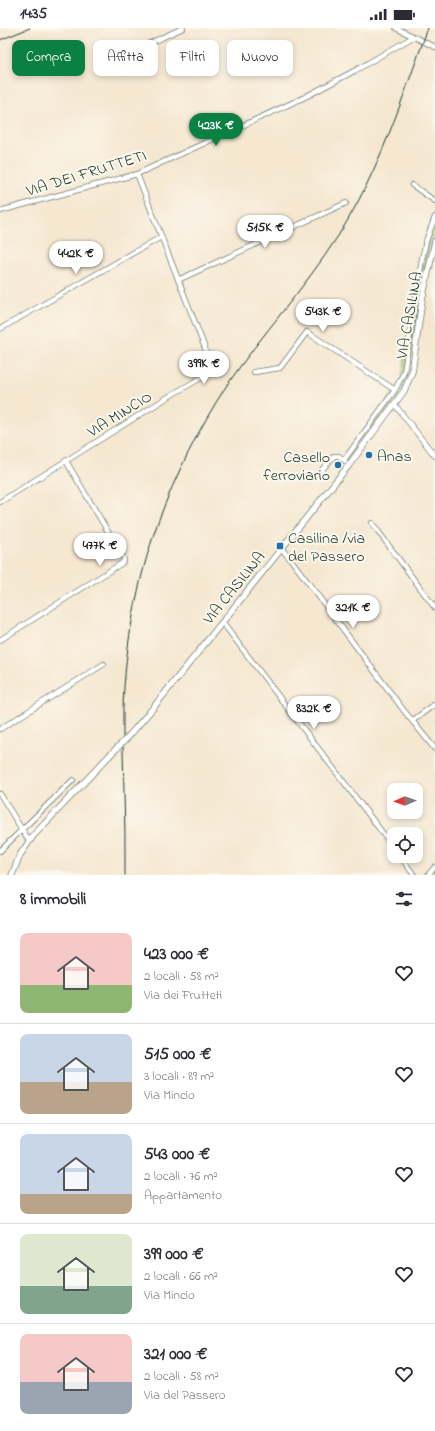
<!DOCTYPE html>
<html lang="it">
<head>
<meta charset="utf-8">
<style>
  :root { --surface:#fff; --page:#f2f2f3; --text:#2b2b33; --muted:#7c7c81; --line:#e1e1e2; --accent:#0b8043 }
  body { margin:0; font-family:"Indie Flower",sans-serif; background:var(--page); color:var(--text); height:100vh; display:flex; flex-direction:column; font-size:15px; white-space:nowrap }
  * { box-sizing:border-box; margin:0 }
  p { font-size:13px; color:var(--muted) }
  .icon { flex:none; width:22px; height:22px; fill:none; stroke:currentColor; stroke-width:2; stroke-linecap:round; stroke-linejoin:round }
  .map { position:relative; height:847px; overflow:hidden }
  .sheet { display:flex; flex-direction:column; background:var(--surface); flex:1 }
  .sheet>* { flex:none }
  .banner { position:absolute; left:12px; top:12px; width:411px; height:36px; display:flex; gap:8px }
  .needle { width:26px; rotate:268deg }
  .buttons { position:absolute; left:387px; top:755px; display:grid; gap:8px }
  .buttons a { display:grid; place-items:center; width:36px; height:36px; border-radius:8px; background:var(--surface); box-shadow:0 2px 6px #0003; font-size:20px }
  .price { position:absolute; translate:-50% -34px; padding:0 9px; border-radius:14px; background:#fff; color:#222; font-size:13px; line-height:26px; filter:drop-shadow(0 1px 2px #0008) }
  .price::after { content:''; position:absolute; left:50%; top:24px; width:12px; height:9px; margin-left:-6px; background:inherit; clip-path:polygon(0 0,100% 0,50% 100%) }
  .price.active { background:var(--accent); color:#fff }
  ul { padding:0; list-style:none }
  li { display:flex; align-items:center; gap:12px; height:100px; padding:0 20px }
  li+li { border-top:1px solid var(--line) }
  li span { display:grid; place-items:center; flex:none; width:112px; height:80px; border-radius:8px; color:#555 }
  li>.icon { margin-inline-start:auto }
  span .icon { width:48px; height:48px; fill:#fffc; stroke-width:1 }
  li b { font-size:17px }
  h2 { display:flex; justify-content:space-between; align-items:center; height:48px; padding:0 20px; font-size:17px }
  .tag { padding:0 14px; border-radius:8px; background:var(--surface); box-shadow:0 2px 6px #0003; font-size:14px; line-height:36px }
  .tag.active { background:var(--accent); color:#fff }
  .status { display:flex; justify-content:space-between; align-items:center; height:28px; padding:0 20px; background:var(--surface); direction:ltr }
  .status svg { height:11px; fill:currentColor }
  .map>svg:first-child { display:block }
  .green { fill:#b8ce72; stroke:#6c8653 }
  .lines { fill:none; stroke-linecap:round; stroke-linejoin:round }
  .minor-casing { stroke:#6a786b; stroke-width:6 }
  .major-casing { stroke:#6a786b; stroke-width:7 }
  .minor { stroke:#fff; stroke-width:4.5 }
  .major { stroke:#fff; stroke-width:5.5 }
  .rail { stroke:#1f3d34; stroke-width:1 }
  .major-bridge-casing { stroke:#6a786b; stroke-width:7; stroke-linecap:butt }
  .major-bridge { stroke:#fff; stroke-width:5.5 }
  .poi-dot { fill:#1f6fb2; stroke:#fbf7ec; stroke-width:1.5 }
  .labels { text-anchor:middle; stroke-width:4; stroke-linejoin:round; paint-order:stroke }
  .street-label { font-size:16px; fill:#1f3d34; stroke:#fbf7ec }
  .poi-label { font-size:16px; fill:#1f3d34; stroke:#fbf7ec; text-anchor:start }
</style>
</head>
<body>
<div class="status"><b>14:35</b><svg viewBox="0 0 49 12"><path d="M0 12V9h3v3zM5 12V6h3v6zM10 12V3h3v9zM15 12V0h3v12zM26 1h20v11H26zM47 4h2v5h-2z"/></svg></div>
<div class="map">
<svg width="435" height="847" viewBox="0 0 435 847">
  <rect width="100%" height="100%" fill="#fbf7ec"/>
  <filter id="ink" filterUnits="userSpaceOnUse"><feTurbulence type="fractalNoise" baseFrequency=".025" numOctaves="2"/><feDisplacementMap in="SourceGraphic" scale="8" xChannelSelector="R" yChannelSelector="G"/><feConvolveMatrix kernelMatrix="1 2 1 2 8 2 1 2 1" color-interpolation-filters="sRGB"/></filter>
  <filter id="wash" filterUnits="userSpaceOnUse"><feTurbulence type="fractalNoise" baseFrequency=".012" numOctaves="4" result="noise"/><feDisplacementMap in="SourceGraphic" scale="16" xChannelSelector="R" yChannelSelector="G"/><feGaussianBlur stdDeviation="0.9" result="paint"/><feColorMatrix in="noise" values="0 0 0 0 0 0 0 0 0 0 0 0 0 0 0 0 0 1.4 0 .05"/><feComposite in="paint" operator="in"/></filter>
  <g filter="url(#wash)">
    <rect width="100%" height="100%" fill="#f5e7d0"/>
    <path class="green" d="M435,192V203L428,226L420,269L406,353L402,362L369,408L370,398L401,353L427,215Z"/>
  </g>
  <g filter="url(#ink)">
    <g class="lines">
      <g class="minor-casing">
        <path id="minor" d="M396,0L435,19
          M148,16L183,0
          M412,157L435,173
          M0,183L137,146L305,69L356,42L413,9
          M178,252L346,175
          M0,301L161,209
          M254,344L280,340L307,304L395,362
          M395,377L435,428
          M344,432L395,362L404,344L422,231L426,213L435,189
          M319,445L334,428H339L345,433
          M0,474L173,366L206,347L210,341V333L137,146
          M372,495L435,580
          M281,520L292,533L405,684L435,721
          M222,594L394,820
          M0,612L122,535L124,532L123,529L66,433
          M412,693L435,676
          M0,701L104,636
          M0,766L29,813
          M0,823L73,752
          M400,828L414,847
          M428,847L435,839"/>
      </g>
      <g class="major-casing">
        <path id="major" d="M128,709L153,680L349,437L404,363L412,344L422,272L435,213
          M12,847L20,827L33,808L109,728"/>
      </g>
      <use href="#minor" class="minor"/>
      <use href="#major" class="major"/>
      <path class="rail" d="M0,12L30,0
        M125,847C126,791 122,736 123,680C125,617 137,553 158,494C176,446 199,400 227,357C262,306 304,261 338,208C379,144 402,71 428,0"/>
      <g class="major-bridge-casing">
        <path id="major-bridge" d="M109,728L128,709"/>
      </g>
      <use href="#major-bridge" class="major-bridge"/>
    </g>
  </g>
  <g class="poi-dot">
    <circle cx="369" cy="427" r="4"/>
    <circle cx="338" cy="437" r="4"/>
    <rect x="276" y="514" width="8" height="8" rx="2"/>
  </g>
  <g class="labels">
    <g class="street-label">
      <text transform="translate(86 144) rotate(-17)" y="6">VIA DEI FRUTTETI</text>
      <text transform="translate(408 287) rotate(-80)" y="6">VIA CASILINA</text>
      <text transform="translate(119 385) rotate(-32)" y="6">VIA MINCIO</text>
      <text transform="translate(233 559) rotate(-51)" y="6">VIA CASILINA</text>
    </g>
    <g class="poi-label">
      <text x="377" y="433">Anas</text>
      <text x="330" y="434" text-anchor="end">Casello<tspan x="330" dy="18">ferroviario</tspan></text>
      <text x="288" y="515">Casilina /via<tspan x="288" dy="18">del Passero</tspan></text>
    </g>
  </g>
</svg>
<div class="buttons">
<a><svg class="needle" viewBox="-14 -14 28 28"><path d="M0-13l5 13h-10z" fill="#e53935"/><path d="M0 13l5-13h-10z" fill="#7c7c81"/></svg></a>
<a><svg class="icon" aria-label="locate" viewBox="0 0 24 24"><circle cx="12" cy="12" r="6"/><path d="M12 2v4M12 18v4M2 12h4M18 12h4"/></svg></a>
</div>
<b class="price active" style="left:216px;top:119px">423K €</b>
<b class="price" style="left:265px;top:221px">515K €</b>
<b class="price" style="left:76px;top:247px">442K €</b>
<b class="price" style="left:323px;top:305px">543K €</b>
<b class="price" style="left:204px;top:357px">399K €</b>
<b class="price" style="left:100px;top:539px">477K €</b>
<b class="price" style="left:353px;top:601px">321K €</b>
<b class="price" style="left:314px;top:702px">832K €</b>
<div class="banner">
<a class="tag active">Compra</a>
<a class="tag">Affitta</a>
<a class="tag">Filtri</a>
<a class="tag">Nuovo</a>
</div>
</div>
<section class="sheet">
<h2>8 immobili<svg class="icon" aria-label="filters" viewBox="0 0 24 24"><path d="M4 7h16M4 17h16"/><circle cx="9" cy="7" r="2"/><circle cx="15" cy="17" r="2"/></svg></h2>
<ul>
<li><span style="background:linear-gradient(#f6c9c9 65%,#8fb573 0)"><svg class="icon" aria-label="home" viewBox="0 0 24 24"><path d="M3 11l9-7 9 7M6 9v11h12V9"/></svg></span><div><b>423 000 €</b><p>2 locali · 58 m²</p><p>Via dei Frutteti</p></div><svg class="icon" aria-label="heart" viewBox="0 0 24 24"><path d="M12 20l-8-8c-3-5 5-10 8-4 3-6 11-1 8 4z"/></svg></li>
<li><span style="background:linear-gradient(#c9d6e8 60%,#b9a48a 0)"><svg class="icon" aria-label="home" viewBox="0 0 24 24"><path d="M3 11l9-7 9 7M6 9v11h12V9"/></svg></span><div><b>515 000 €</b><p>3 locali · 89 m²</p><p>Via Mincio</p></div><svg class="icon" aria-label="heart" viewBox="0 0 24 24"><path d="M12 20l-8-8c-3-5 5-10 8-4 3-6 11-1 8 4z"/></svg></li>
<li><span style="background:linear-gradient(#c9d6e8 75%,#b9a48a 0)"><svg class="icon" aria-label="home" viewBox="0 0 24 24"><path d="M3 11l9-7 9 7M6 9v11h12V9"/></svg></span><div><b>543 000 €</b><p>2 locali · 76 m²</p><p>Appartamento</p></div><svg class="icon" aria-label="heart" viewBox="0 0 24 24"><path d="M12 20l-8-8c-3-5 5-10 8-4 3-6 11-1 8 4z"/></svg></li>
<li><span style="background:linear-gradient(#dfe7d0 65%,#7fa58c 0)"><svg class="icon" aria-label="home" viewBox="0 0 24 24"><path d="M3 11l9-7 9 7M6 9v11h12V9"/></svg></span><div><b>399 000 €</b><p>2 locali · 66 m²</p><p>Via Mincio</p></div><svg class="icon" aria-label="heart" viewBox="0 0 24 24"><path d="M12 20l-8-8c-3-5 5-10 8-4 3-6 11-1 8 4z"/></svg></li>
<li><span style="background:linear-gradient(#f6c9c9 60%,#9aa5b1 0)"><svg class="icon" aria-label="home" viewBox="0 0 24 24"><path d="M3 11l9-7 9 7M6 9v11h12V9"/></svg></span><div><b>321 000 €</b><p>2 locali · 58 m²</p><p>Via del Passero</p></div><svg class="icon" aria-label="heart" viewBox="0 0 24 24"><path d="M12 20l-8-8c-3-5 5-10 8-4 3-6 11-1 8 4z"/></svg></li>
</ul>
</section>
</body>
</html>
